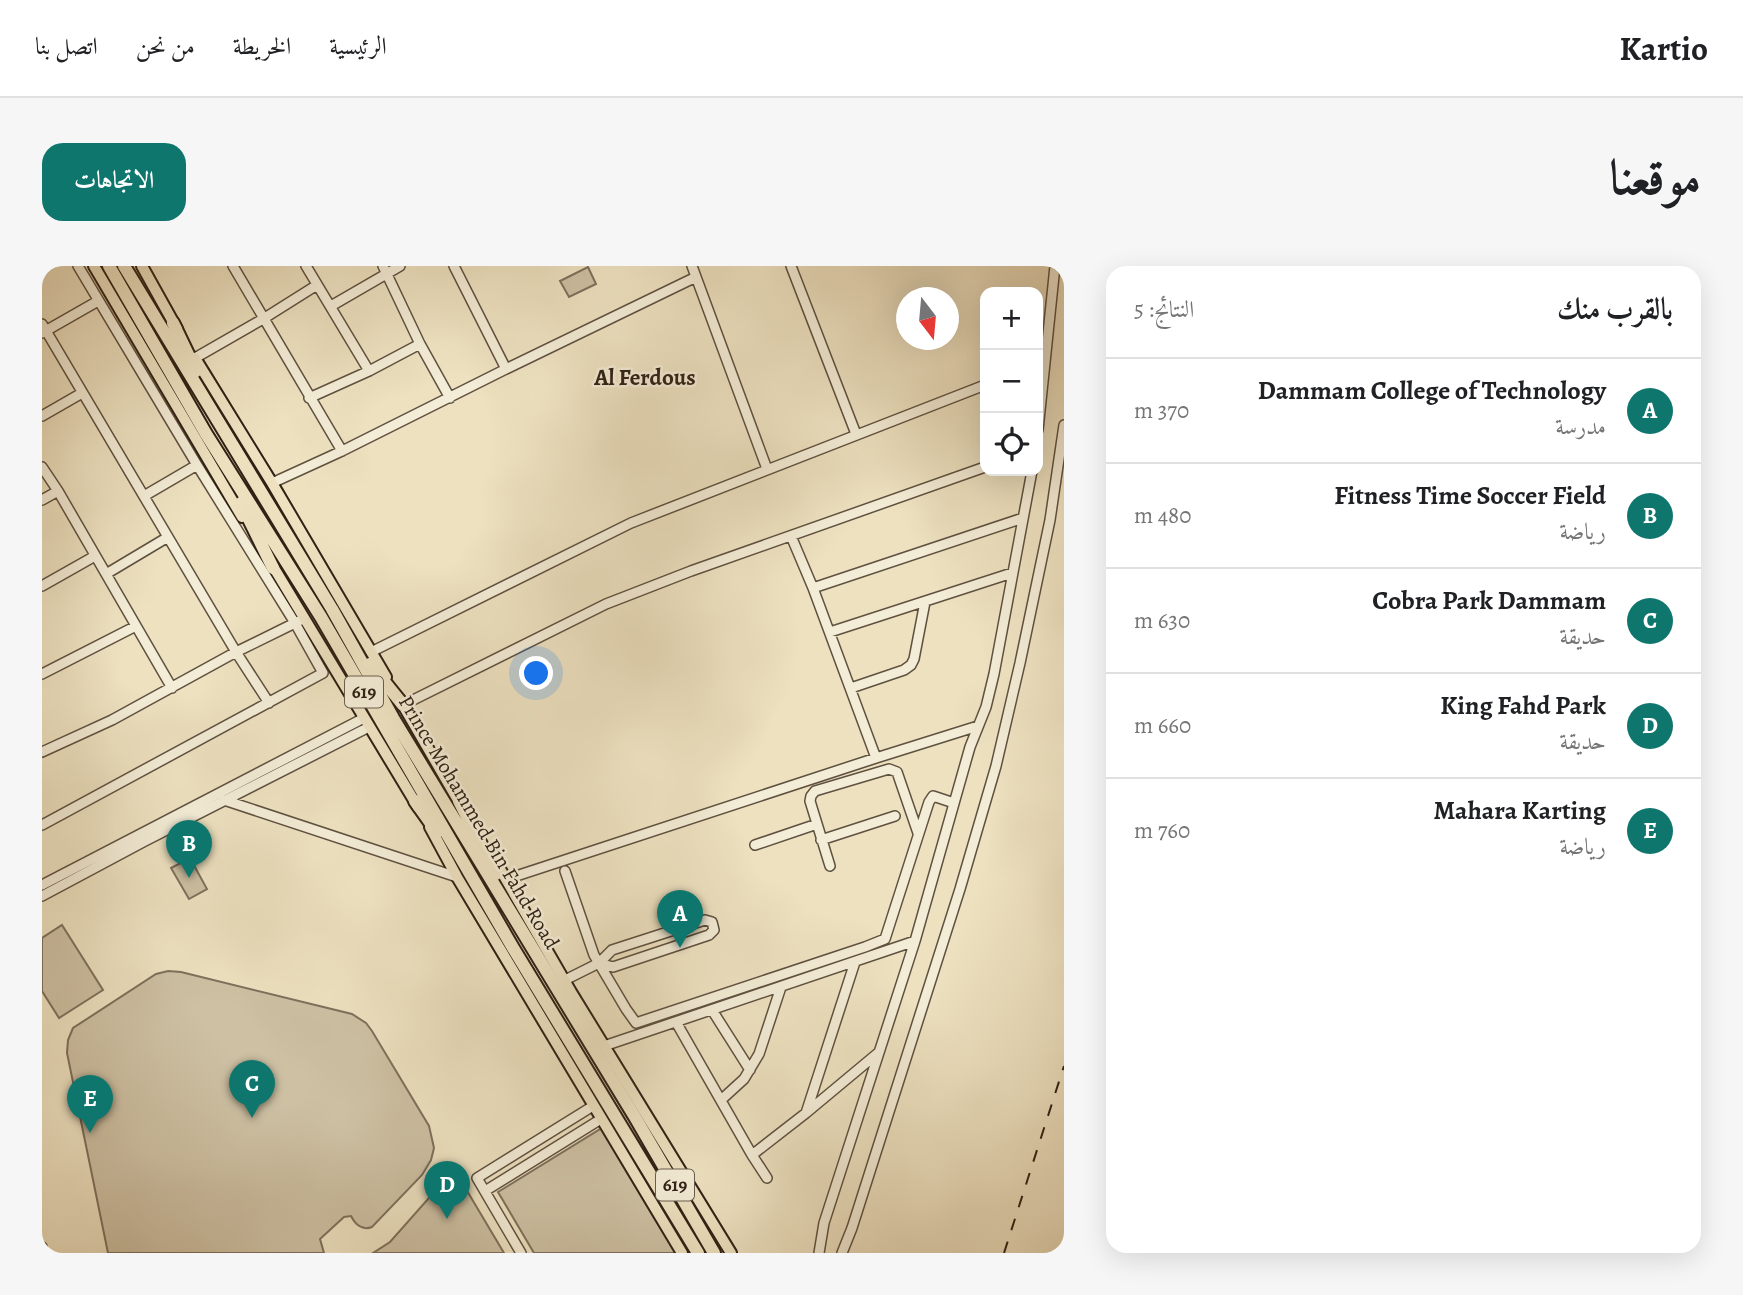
<!DOCTYPE html>
<html lang="ar">
<head>
<meta charset="utf-8">
<style>
  body { margin:0; font-family:Alegreya,Amiri,serif; background:#f6f6f6; color:#202124; direction:rtl }
  .controls { position:absolute; right:21px; top:21px; display:grid; overflow:hidden; border-radius:14px; box-shadow:0 7px 28px #0002 }
  .controls button { width:63px; height:63px; display:grid; place-items:center; padding:0; border:0; border-bottom:2px solid #e0e0e0; background:#fff; color:#202124; font:35px sans-serif }
  .compass { position:absolute; left:854px; top:21px; width:63px; height:63px; border-radius:50%; background:#fff; box-shadow:0 7px 28px #0002; rotate:164deg }
  .you { position:absolute; left:495px; top:408px; width:24px; height:24px; margin:-18px; border:5px solid #fff; border-radius:50%; background:#1a73e8; box-shadow:0 0 0 10px #1a73e833 }
  .badge { display:grid; place-items:center; width:46px; height:46px; border-radius:50%; background:#0f766e; color:#fff; font-size:23px; font-weight:700 }
  .pin { position:absolute; translate:-50% -58px; filter:drop-shadow(0 2px 4px #0008) }
  .pin::after { content:''; position:absolute; top:37px; width:24px; height:21px; background:inherit; clip-path:polygon(0 0,100% 0,50% 100%) }
  .list { margin:0; padding:0; list-style:none }
  h2 { display:flex; justify-content:space-between; align-items:center; height:91px; margin:0; padding:0 28px; font-size:30px }
  h2 small { font-size:23px; font-weight:400; color:#757577 }
  .list li { display:grid; grid-template-columns:46px 1fr auto; gap:21px; align-items:center; box-sizing:border-box; height:105px; padding:0 28px; border-top:2px solid #e0e0e0 }
  .list b { display:block; font-size:26px; white-space:nowrap }
  .list p { margin:0; font-size:23px; white-space:nowrap; color:#757577 }
  .list em { font-size:23px; font-style:normal; color:#757577 }
  .icon { flex:none; width:38px; height:38px; fill:none; stroke:currentColor; stroke-width:2; stroke-linecap:round; stroke-linejoin:round }
  .map { position:relative; flex:none; width:1022px; height:987px; overflow:hidden; direction:ltr; border-radius:21px }
  header { display:flex; align-items:center; gap:42px; box-sizing:border-box; height:98px; padding:0 35px; background:#fff; border-bottom:2px solid #e0e0e0 }
  header strong { font-size:33px }
  nav { display:flex; gap:38px; margin-inline-start:auto; font-size:24px }
  .intro { display:flex; align-items:center; justify-content:space-between; box-sizing:border-box; height:168px; padding:0 42px }
  h1 { margin:0; font-size:49px }
  .button { padding:18px 32px; border-radius:21px; background:#0f766e; color:#fff; font-size:24px; font-weight:700 }
  main { display:flex; gap:42px; padding:0 42px }
  aside { flex:1; background:#fff; border-radius:21px; box-shadow:0 7px 28px #0002 }
  .map>svg:first-child { display:block }
  .green { fill:#cdc0a3; stroke:#7e705c; stroke-width:2 }
  .lines { fill:none; stroke-linecap:round; stroke-linejoin:round }
  .minor-casing { stroke:#5f5140; stroke-width:12 }
  .major-casing { stroke:#302115; stroke-width:14 }
  .highway-casing { stroke:#302115; stroke-width:16 }
  .minor { stroke:#f3ecd6; stroke-width:9 }
  .major { stroke:#ede1c0; stroke-width:10 }
  .highway { stroke:#ede1c0; stroke-width:12 }
  .rail { stroke:#302115; stroke-width:2; stroke-dasharray:12 12; stroke-linecap:butt }
  .labels { text-anchor:middle; dominant-baseline:central; stroke-width:5; stroke-linejoin:round; paint-order:stroke }
  .shield { fill:#f3ecd6; stroke:#6a5e4f; stroke-width:2 }
  .shield-label { font-size:19px; font-weight:bold; fill:#302115 }
  .street-label { font-size:21px; fill:#302115; stroke:#f3ecd6 }
  .neighbourhood-label { font-size:23px; font-weight:bold; fill:#302115; stroke:#f3ecd6 }
</style>
</head>
<body>
<header>
<strong>Kartio</strong>
<nav><a>الرئيسية</a><a>الخريطة</a><a>من نحن</a><a>اتصل بنا</a></nav>
</header>
<div class="intro"><h1>موقعنا</h1><a class="button">الاتجاهات</a></div>
<main>
<aside>
<h2>بالقرب منك<small>النتائج: 5</small></h2>
<ul class="list">
<li><span class="badge">A</span><div><b>Dammam College of Technology</b><p>مدرسة</p></div><em>370 m</em></li>
<li><span class="badge">B</span><div><b>Fitness Time Soccer Field</b><p>رياضة</p></div><em>480 m</em></li>
<li><span class="badge">C</span><div><b>Cobra Park Dammam</b><p>حديقة</p></div><em>630 m</em></li>
<li><span class="badge">D</span><div><b>King Fahd Park</b><p>حديقة</p></div><em>660 m</em></li>
<li><span class="badge">E</span><div><b>Mahara Karting</b><p>رياضة</p></div><em>760 m</em></li>
</ul>
</aside>
<div class="map">
<svg width="1022" height="987" viewBox="0 0 1022 987">
  <rect width="100%" height="100%" fill="#ede1c0"/>
  <filter id="stains"><feTurbulence type="fractalNoise" baseFrequency=".00286" numOctaves="4"/><feColorMatrix values="0 0 0 0 .2 0 0 0 0 .09 0 0 0 0 .02 0 0 0 .5 -.17"/></filter>
  <radialGradient id="worn" r=".72"><stop offset=".6" stop-color="#630" stop-opacity="0"/><stop offset="1" stop-color="#630" stop-opacity=".3"/></radialGradient>
  <path class="green" d="M546,1L554,18L527,31L518,15Z
    M148,592L165,623L147,633L129,602Z
    M20,659L61,724L17,752L0,725V672Z
    M126,705L139,706L310,748L324,757L330,765L387,860L392,882L389,894L380,909L330,961C320,965 313,958 309,950L302,951L278,973L282,987H66L25,787L26,774L31,762L114,708Z
    M560,862L636,987H492L456,926Z
    M409,907L415,908L462,987H331L348,976Z"/>
  <g class="lines">
    <defs>
      <path id="minor" d="M191,0L300,185
        M264,0L327,105
        M341,0L378,78L408,132
        M650,0L725,203
        M749,0L814,168
        M289,40L358,0
        M0,58L194,386L227,437
        M0,67L56,35
        M153,92L221,53L275,19
        M464,103L654,11
        M267,132L327,105L378,78
        M0,150L40,127
        M996,164L1013,0
        M0,201L16,225L130,422
        M230,217L300,185L464,103L412,0
        M102,230L155,199
        M0,234L16,225
        M749,270L771,322L834,492
        M64,308L126,271
        M0,320L53,290
        M771,322L981,252
        M788,366L970,307
        M329,386L589,257L943,119
        M0,408L94,360
        M809,422L862,404L869,399L872,393L883,336
        M361,439L564,338L649,305L943,201
        M0,486L70,454L194,386L257,355
        M182,534L415,611
        M0,559L281,407L253,357L155,199L36,0
        M779,574L853,550
        M713,579L775,558
        M788,600L768,535L769,530L773,525L847,503L855,506L876,567
        M523,605L552,689L584,743L594,757L823,681L843,673L887,536L891,530L912,537
        M465,613L834,492L936,460
        M0,619L322,452
        M0,630L103,575L327,461
        M523,714L557,697L571,701L667,669L672,664L670,656L663,654L570,684L557,697
        M670,744L708,804
        M634,756L710,889L764,847L836,787
        M562,780L873,675
        M679,834L702,813L717,788L739,721
        M764,847L813,696
        M710,889L725,912
        M443,925L559,853
        M0,981L1,987
        M479,987L435,912L551,840
        M777,987L782,957L873,675L928,481L944,441L952,408L990,205
        M800,987L810,962L918,623L954,500L978,397L1008,254L1022,159"/>
      <path id="major" d="M52,0L200,251
        M100,0L135,63
        M153,92L230,217L344,411
        M229,297L376,541
        M358,434L420,541
        M388,561L415,611L640,987
        M447,584L529,726L689,987"/>
      <path id="highway" d="M67,0L164,168L279,351L471,682L656,987
        M82,0L290,343L351,452L593,851L672,987
        M131,57L154,105
        M199,237L231,302
        M328,398L361,439
        M373,535L395,566
        M417,535L454,608"/>
    </defs>
    <use href="#minor" class="minor-casing"/>
    <use href="#major" class="major-casing"/>
    <use href="#highway" class="highway-casing"/>
    <use href="#minor" class="minor"/>
    <use href="#major" class="major"/>
    <use href="#highway" class="highway"/>
    <path class="rail" d="M962,987L1022,800"/>
  </g>
  <g class="labels">
    <g class="shield">
      <rect x="303" y="410.5" width="38" height="31" rx="5"/>
      <rect x="614" y="903.5" width="38" height="31" rx="5"/>
    </g>
    <g class="shield-label">
      <text x="322" y="426">619</text>
      <text x="633" y="919">619</text>
    </g>
    <g class="street-label">
      <text transform="translate(437 556) rotate(59)">Prince Mohammed Bin Fahd Road</text>
    </g>
    <g class="neighbourhood-label">
      <text x="603" y="111">Al Ferdous</text>
    </g>
  </g>
  <rect width="100%" height="100%" filter="url(#stains)"/>
  <rect width="100%" height="100%" fill="url(#worn)"/>
</svg>
<div class="controls">
<button>+</button>
<button>−</button>
<button><svg class="icon" aria-label="locate" viewBox="0 0 24 24"><circle cx="12" cy="12" r="6"/><path d="M12 2v4M12 18v4M2 12h4M18 12h4"/></svg></button>
</div>
<svg class="compass" viewBox="-18 -18 36 36"><path d="M0-13l5 13h-10z" fill="#e53935"/><path d="M0 13l5-13h-10z" fill="#757577"/></svg>
<div class="you"></div>
<div class="pin badge" style="left:638px;top:682px">A</div>
<div class="pin badge" style="left:147px;top:612px">B</div>
<div class="pin badge" style="left:210px;top:852px">C</div>
<div class="pin badge" style="left:405px;top:953px">D</div>
<div class="pin badge" style="left:48px;top:867px">E</div>
</div>
</main>
</body>
</html>
